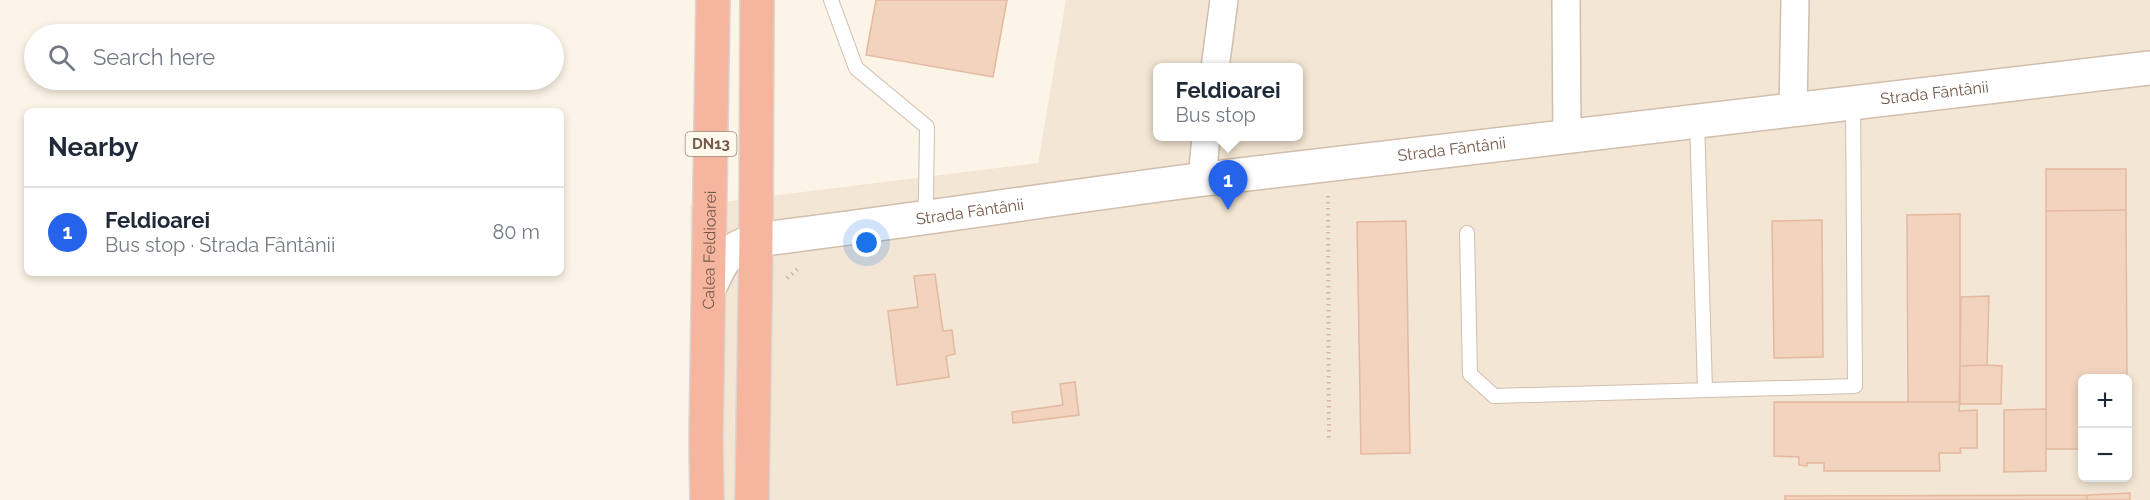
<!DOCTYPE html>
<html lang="en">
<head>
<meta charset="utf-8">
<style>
  body { margin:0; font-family:Raleway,sans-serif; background:#f6f6f7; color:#1f2937 }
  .controls { position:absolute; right:18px; bottom:18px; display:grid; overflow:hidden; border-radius:9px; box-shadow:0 3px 9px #0003 }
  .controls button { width:54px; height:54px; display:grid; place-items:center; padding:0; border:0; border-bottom:2px solid #e0e1e3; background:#fff; color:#1f2937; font:30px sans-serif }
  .you { position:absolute; left:867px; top:243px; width:21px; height:21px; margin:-15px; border:4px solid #fff; border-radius:50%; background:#1a73e8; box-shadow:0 0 0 9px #1a73e833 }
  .badge { display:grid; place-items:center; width:39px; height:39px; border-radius:50%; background:#2563eb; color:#fff; font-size:20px; font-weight:700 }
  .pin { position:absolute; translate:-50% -50px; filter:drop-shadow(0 2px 3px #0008) }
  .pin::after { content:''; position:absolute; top:32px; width:21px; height:18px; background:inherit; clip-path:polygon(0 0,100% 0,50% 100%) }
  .popup { position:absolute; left:1153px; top:63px; width:150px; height:78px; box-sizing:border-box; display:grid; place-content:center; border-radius:9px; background:#fff; filter:drop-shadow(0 2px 4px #0005); font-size:20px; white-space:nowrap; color:#747a83 }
  .popup b { font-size:22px; color:#1f2937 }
  .popup::after { content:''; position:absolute; left:50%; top:100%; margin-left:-12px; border:12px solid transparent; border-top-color:#fff }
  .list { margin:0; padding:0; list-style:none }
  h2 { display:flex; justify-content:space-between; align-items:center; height:78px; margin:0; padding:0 24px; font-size:26px }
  h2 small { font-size:20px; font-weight:400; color:#747a83 }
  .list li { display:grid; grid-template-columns:39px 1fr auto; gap:18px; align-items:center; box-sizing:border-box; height:90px; padding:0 24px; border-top:2px solid #e0e1e3 }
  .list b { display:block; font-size:22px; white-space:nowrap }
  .list p { margin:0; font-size:20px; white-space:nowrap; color:#747a83 }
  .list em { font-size:20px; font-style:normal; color:#747a83 }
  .icon { flex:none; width:33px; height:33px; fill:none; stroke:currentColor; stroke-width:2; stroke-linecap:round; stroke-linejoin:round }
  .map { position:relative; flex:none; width:2150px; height:500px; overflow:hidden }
  .search { position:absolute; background:#fff; box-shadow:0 3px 9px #0003; left:24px; top:24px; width:540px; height:66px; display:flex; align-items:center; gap:15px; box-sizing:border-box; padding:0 21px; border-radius:33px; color:#747a83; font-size:22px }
  .panel { position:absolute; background:#fff; box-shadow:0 3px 9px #0003; left:24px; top:108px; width:540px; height:168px; border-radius:9px }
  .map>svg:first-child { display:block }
  .residential { fill:#f4e6d4; fill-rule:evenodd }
  .building { fill:#f1d3be; stroke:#e4b99f; stroke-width:1.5 }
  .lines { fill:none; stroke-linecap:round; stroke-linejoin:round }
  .lane-casing { stroke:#d0beaf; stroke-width:16 }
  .street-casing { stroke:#d0beaf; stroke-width:30 }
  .secondary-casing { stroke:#d3bdac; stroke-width:36 }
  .highway-casing { stroke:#dbd4d0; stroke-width:36 }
  .path { stroke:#d6b6a1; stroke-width:4; stroke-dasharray:1.5 4.5; stroke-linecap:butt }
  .lane { stroke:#fff; stroke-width:14 }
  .street { stroke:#fff; stroke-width:27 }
  .secondary { stroke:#fff; stroke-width:33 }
  .highway { stroke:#f5b59e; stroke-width:33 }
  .labels { text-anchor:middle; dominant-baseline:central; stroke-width:4.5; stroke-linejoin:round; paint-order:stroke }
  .shield { fill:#fff8ec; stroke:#9e897b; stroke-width:1.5 }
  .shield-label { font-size:15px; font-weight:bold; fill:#755a4b }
  .street-label { font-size:16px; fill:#755a4b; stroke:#fff8ec }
</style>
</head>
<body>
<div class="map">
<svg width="2150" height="500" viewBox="0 0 2150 500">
  <rect width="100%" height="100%" fill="#fcf4e6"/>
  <path class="residential" d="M1066,0H2150V500H697L690,206L1038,163ZM1158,68H1298V136H1158ZM2082,378H2128V478H2082Z"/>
  <path class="building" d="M876,0H1007L993,77L866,55Z
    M2046,169H2126V210L2046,211Z
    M2126,210L2127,378H2082V449H2046V211Z
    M1960,214V402H1908L1907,215Z
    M1822,220L1823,357L1774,358L1772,221Z
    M1406,221L1410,453L1361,454L1357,222Z
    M935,274L943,331L952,330L955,354L946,356L949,377L897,385L888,311L918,307L914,276Z
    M1989,296L1987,365L1960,366L1961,297Z
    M1987,365L2002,366L2001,404H1959L1960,366Z
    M1075,382L1079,415L1013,423L1012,412L1063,405L1060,384Z
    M1774,402H1960L1959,411L1977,410V448H1960L1961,453H1939L1940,471H1824V463H1807V466L1799,465V457L1774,456Z
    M2046,409V471L2004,472V410Z
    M2130,493V500H2087V495Z
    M2087,495V500H1785V496Z"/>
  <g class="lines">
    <defs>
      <path id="lane" d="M831,0L856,68L927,127L926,198L924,217
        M1697,119L1705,390
        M1467,233L1470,374L1494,396L1855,386L1853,101"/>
      <path id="street" d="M1566,0L1567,136
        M1215,68L1224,0
        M1793,109L1795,0
        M1202,180L1206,136"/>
      <g id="secondary">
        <path id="s1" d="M709,288C724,259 723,251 756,240C903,222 1050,199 1197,180C1514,140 1832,104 2150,68"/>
      </g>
      <g id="highway">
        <path id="s2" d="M707,500L706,440L713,0"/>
        <path d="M752,500L756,240L757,0"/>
      </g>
    </defs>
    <use href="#lane" class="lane-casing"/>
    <use href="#street" class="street-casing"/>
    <use href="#secondary" class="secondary-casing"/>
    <use href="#highway" class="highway-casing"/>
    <path class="path" d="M1328,196L1329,439
      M787,278L800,267"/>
    <use href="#lane" class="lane"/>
    <use href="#street" class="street"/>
    <use href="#secondary" class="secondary"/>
    <use href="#highway" class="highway"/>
  </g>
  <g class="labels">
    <rect class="shield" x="685.5" y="132" width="51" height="24" rx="4.5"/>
    <g class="shield-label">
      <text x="711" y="144">DN13</text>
    </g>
    <g class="street-label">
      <text stroke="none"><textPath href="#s1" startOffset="1258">Strada Fântânii</textPath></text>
      <text stroke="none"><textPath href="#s1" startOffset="772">Strada Fântânii</textPath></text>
      <text stroke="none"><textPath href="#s1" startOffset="286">Strada Fântânii</textPath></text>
      <text stroke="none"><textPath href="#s2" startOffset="250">Calea Feldioarei</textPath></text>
    </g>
  </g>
</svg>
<div class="controls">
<button>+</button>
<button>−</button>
</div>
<div class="you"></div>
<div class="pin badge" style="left:1228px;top:210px">1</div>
<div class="popup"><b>Feldioarei</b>Bus stop</div>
<div class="search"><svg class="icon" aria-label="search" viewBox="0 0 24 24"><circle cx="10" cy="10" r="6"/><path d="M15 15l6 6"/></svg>Search here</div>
<section class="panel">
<h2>Nearby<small></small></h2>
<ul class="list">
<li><span class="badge">1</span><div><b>Feldioarei</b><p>Bus stop · Strada Fântânii</p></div><em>80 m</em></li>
</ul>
</section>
</div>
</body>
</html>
